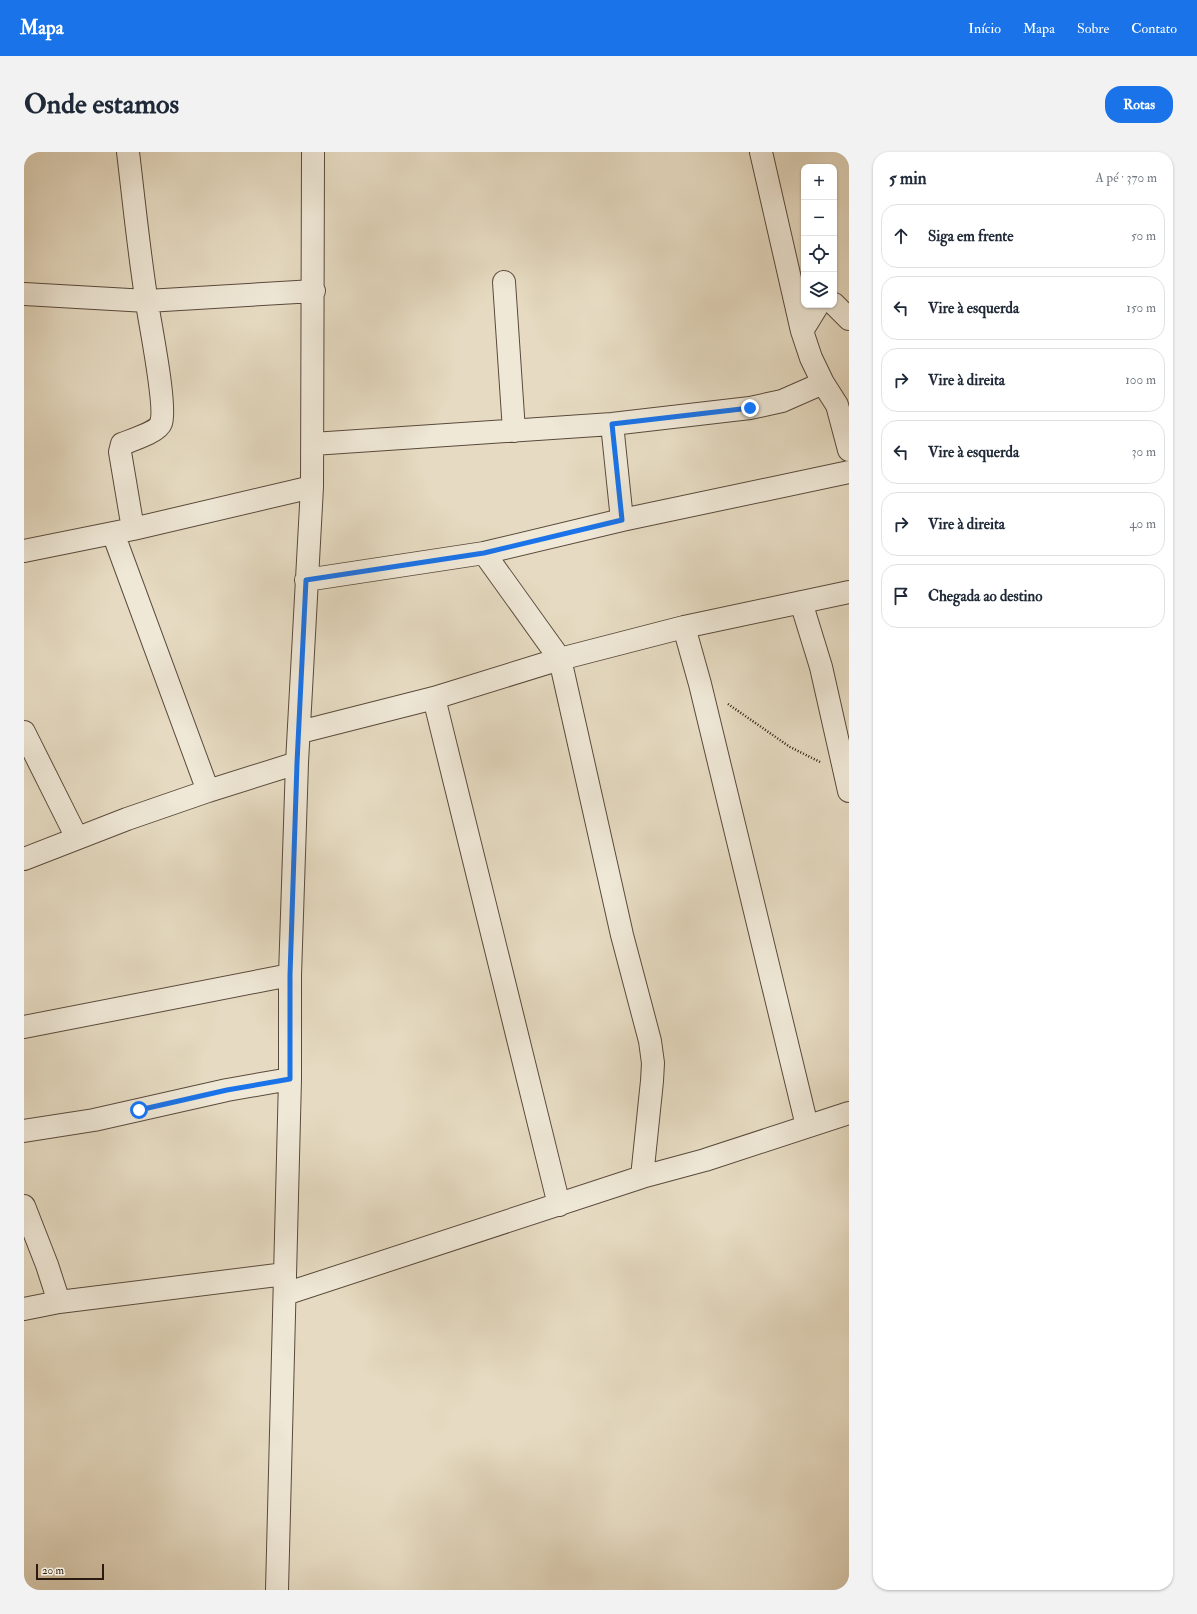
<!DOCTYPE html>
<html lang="pt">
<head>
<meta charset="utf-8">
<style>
  body { margin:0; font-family:"IM FELL Double Pica",serif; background:#f2f2f3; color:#1f2937 }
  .controls { position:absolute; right:12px; top:12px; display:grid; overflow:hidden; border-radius:8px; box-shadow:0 1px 3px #0004 }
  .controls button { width:36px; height:36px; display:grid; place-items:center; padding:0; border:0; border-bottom:1px solid #e0e1e3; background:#fff; color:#1f2937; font:20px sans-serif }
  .scale { position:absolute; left:12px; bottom:10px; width:68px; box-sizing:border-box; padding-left:4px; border:2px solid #2b1a0f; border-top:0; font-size:11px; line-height:14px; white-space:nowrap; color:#2b1a0f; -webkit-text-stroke:3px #efe8d7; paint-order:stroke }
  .stop { position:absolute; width:12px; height:12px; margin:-9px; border:3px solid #1a73e8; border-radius:50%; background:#fff }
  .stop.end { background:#1a73e8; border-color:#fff; box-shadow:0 1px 4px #0008 }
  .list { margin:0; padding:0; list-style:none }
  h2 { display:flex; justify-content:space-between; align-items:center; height:52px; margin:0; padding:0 16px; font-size:17px }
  h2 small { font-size:13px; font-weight:400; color:#747a83 }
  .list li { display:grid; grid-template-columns:26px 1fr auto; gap:12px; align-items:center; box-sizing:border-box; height:64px; margin:0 8px 8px; padding:0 8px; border:1px solid #e0e1e3; border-radius:16px }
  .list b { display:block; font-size:15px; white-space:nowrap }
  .list em { font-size:13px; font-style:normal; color:#747a83 }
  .icon { flex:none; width:22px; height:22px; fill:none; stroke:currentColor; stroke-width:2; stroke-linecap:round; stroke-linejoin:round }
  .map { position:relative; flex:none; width:825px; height:1438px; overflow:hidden; border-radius:16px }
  header { display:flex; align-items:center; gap:24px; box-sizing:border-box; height:56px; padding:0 20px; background:#1a73e8; color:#fff }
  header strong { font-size:19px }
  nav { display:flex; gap:22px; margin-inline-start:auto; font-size:14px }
  .intro { display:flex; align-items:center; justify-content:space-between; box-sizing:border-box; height:96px; padding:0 24px }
  h1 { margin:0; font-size:28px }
  .button { padding:10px 18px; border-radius:16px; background:#1a73e8; color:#fff; font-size:14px; font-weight:700 }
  main { display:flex; gap:24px; padding:0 24px }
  aside { flex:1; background:#fff; border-radius:16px; box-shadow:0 1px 3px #0004 }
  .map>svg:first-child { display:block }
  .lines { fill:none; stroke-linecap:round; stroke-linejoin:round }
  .minor-casing { stroke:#5a4a3c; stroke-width:24 }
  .path { stroke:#2b1a0f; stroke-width:2.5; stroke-dasharray:1 2; stroke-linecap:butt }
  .minor { stroke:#efe8d7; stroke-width:22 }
  .route { stroke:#1a73e8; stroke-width:5 }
</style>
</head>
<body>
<header>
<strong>Mapa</strong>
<nav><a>Início</a><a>Mapa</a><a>Sobre</a><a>Contato</a></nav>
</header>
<div class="intro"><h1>Onde estamos</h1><a class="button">Rotas</a></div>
<main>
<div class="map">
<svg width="825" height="1438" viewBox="0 0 825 1438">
  <rect width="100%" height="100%" fill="#e6dbc2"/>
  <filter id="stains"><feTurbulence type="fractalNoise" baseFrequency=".005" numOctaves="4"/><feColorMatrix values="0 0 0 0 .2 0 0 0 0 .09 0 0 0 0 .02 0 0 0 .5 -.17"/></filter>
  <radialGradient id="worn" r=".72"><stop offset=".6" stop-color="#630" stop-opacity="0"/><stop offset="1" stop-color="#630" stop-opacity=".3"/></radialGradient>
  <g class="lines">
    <defs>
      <path id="minor" d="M104,0C110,50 115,101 123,151C126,172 143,255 137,271C134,280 108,288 98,292L96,300L109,377
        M737,0L778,179L787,206L799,231L813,253L825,298
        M480,130L490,279
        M0,142L123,149L290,139
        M810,152L825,167
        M778,179L794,153
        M588,272L598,368
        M289,292L588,272L726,256L758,249L799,231
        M89,381L184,639
        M0,399L109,377L288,335
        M460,401L536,507L598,783L626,889L629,911L628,929L618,1025
        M282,428L460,401L598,368L825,320
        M777,450L797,515L825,639
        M660,475L676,532L783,974
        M410,546L535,1053
        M0,580L53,686
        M276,580L410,546L536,507L660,475L825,440
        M0,707L103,667L184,639L273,611
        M0,875L266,823
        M0,979L70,968L203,938L266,927
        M0,1054L23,1113L35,1150L261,1122
        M261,1142L618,1025L681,1008L825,961
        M0,1157L35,1150
        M253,1438L266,927V823L273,611L288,335L289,0"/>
    </defs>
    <use href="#minor" class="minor-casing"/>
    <path class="path" d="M704,552L766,595L796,610"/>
    <use href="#minor" class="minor"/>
  </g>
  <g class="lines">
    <path class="route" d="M115,958L203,938L266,927V823L273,611L282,428L460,401L598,368L588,272L726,256"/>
  </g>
  <rect width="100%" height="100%" filter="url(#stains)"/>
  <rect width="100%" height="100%" fill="url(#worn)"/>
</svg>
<div class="controls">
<button>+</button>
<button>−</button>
<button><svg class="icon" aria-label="locate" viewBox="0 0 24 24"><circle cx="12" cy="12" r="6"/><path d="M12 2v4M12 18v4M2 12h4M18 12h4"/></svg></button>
<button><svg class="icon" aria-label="layers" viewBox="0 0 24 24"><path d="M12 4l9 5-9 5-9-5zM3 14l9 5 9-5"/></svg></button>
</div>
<div class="scale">20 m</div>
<div class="stop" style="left:115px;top:958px"></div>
<div class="stop end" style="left:726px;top:256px"></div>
</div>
<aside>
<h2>5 min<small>A pé · 370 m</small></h2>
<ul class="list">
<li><svg class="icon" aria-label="ahead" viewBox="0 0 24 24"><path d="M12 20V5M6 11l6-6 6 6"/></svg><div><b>Siga em frente</b></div><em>50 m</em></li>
<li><svg class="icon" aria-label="left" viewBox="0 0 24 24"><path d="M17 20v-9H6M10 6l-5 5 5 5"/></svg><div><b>Vire à esquerda</b></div><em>150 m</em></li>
<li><svg class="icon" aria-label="right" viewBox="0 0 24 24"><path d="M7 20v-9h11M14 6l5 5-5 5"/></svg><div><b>Vire à direita</b></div><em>100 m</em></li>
<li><svg class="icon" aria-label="left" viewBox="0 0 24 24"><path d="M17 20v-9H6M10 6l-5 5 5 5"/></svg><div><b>Vire à esquerda</b></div><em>30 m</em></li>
<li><svg class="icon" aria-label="right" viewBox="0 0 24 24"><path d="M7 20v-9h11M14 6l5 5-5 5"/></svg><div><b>Vire à direita</b></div><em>40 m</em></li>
<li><svg class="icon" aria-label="arrive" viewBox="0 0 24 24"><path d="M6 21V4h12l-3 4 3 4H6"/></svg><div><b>Chegada ao destino</b></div></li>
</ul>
</aside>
</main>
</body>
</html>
